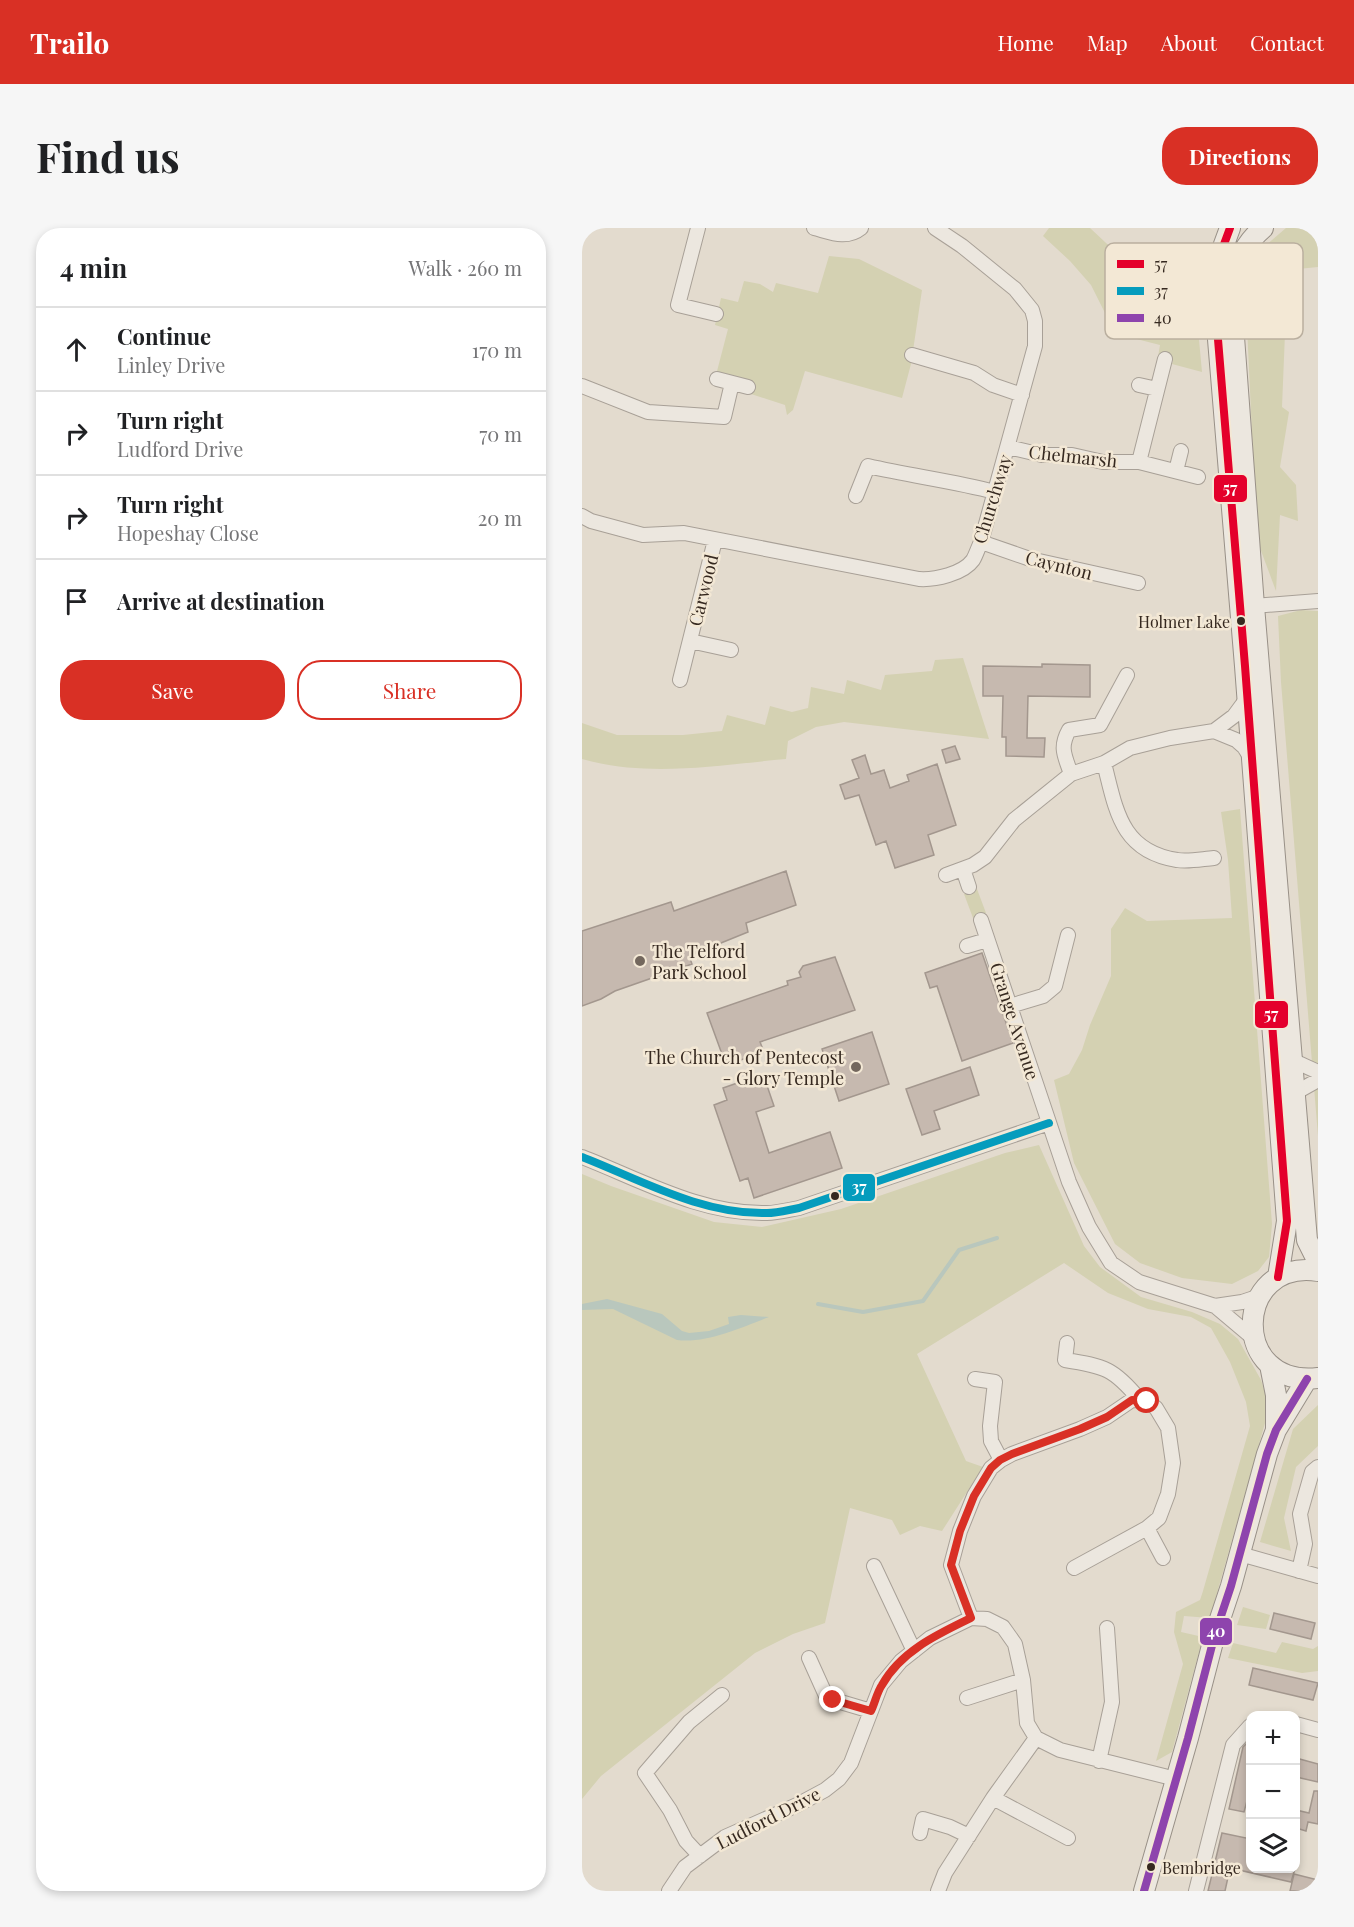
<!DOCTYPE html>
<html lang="en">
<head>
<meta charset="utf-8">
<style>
  body { margin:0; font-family:"Playfair Display",serif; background:#f6f6f6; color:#202124 }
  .controls { position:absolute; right:18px; bottom:18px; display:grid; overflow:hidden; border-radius:12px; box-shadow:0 3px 9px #0003 }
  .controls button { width:54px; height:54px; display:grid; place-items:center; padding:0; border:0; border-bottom:2px solid #e0e0e0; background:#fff; color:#202124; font:30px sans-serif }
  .stop { position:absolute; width:18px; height:18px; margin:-14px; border:4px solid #d93025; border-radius:50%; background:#fff }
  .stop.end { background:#d93025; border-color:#fff; box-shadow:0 2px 6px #0008 }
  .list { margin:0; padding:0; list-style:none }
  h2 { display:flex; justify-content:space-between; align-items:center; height:78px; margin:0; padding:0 24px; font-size:26px }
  h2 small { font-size:20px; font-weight:400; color:#757577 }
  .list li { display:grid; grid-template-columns:39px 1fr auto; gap:18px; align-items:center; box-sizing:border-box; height:84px; padding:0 24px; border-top:2px solid #e0e0e0 }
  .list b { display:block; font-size:22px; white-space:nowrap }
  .list p { margin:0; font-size:20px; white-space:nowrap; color:#757577 }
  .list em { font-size:20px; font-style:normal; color:#757577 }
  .actions { display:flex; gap:12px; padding:18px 24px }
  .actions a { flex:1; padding:14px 0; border:2px solid #d93025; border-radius:24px; text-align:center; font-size:21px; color:#d93025 }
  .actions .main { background:#d93025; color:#fff }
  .icon { flex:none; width:33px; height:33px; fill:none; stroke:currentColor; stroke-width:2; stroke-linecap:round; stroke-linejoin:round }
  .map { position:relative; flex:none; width:736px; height:1663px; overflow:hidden; border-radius:24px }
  header { display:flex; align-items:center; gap:36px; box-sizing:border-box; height:84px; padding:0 30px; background:#d93025; color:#fff }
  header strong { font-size:28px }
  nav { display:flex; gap:33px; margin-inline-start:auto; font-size:21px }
  .intro { display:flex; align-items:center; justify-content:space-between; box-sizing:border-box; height:144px; padding:0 36px }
  h1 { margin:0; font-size:42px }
  .button { padding:15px 27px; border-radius:24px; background:#d93025; color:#fff; font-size:21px; font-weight:700 }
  main { display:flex; gap:36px; padding:0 36px }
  aside { flex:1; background:#fff; border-radius:24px; box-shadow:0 3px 9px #0003 }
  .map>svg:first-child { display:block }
  .green { fill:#d4d1b2 }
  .water { fill:#b9c7bd }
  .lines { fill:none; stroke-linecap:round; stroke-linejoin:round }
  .stream { stroke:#b9c7bd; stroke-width:4 }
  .building { fill:#c6b9af; stroke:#a3978e; stroke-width:1.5 }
  .street-casing { stroke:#a8a097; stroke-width:16 }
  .secondary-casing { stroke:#989087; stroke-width:22 }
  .street { stroke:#ece7df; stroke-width:14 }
  .secondary { stroke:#ece7df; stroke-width:20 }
  .bus-1-casing { stroke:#f3e8d5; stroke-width:12 }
  .bus-2-casing { stroke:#f3e8d5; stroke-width:12 }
  .bus-3-casing { stroke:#f3e8d5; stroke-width:12 }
  .bus-1 { stroke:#e4002b; stroke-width:8 }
  .bus-2 { stroke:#059cbd; stroke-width:8 }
  .bus-3 { stroke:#8e44ad; stroke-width:8 }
  .route { stroke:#d93025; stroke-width:8 }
  .bus-dot { fill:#362920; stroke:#f3e8d5; stroke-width:2 }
  .poi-dot { fill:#73675d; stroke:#f3e8d5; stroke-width:2 }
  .labels { text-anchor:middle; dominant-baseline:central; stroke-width:5; stroke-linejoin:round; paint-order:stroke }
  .bus-label { font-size:16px; fill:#362920; stroke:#f3e8d5; text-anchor:end }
  .street-label { font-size:18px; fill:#362920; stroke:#f3e8d5 }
  .poi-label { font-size:18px; fill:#362920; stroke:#f3e8d5; text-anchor:start }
  .key { fill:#f3e8d5; stroke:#baaf9f; stroke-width:1.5 }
  .key-label { font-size:16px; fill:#362920 }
  .line-badge { stroke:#f3e8d5; stroke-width:2 }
  .badge-label { font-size:16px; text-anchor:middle; font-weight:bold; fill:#fff }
</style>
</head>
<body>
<header>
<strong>Trailo</strong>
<nav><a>Home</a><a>Map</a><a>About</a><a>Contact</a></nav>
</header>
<div class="intro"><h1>Find us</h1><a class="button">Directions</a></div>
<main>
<aside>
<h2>4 min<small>Walk · 260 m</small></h2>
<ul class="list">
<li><svg class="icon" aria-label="ahead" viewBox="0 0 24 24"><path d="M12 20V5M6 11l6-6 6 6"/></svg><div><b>Continue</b><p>Linley Drive</p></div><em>170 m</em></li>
<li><svg class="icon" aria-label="right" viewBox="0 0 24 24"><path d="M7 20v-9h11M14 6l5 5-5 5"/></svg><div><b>Turn right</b><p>Ludford Drive</p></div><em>70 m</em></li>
<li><svg class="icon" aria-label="right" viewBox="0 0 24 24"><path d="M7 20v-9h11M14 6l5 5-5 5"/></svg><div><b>Turn right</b><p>Hopeshay Close</p></div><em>20 m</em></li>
<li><svg class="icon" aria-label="arrive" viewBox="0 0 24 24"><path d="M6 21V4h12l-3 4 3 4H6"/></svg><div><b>Arrive at destination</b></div></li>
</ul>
<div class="actions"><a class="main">Save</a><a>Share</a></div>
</aside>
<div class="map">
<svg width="736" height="1663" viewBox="0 0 736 1663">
  <rect width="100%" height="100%" fill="#e3dbce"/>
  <path class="green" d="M467,0H508L616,101L620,144L590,136L591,133L576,129L578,117L527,104L529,97L509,57L488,33L461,8Z
    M704,0H736V39L716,41L705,56L700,179L707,184L698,239L714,257L716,293L698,287L694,363L675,312L663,56L675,25Z
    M247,28L277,31L340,62L329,136L320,170L223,143L211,182L205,187L203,177L169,166L171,157L134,147L146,101L133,97L139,70L156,74L162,53L178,56L191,64L194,55L236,65Z
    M719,382L736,383V908L699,454L696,388Z
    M381,430L407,511L262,494L234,499L206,513L204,531C136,537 67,550 0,531V495L35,507H101L140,503L145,487L183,497L188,478L210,484L226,480L229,459L262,466L265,452L299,462L303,447L350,443L353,432Z
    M658,581L690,996L687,1029L676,1043L650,1056L600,1050L558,1035L533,1016L492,935L472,852L487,846L500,822L508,797L529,748V701L543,680L565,693L650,690L646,632L639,584Z
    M395,661L404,685L391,690L382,666Z
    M457,917L502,1018L518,1039L559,1069L610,1084L638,1096L656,1111L679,1152L686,1174L685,1188L628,1390L602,1388L599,1404L621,1409L590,1524L574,1533L601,1436L592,1404L594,1384L618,1372L621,1363L668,1198L664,1174L648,1134L629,1100L609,1089L566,1081L526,1065L482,1035L335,1126L384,1233L401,1239L360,1303L338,1298L318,1307L310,1292L268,1280L243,1395L211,1406L173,1425L19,1548L0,1571V946L29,958L132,994L180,999L259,981L423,925Z
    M736,1177V1218L714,1239L702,1290L709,1323L678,1314L711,1201Z
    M661,1379L688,1387L684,1401L655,1397Z
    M700,1414L731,1421L736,1418V1443L720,1445L646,1430L651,1415L694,1425Z"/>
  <path class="water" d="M25,1071L80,1086L100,1103L107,1105L127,1103L147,1096L146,1089L159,1087L187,1089C161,1099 123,1116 95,1112L31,1081L0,1082V1076Z"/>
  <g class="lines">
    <path class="stream" d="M236,1076L281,1084L341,1073L377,1022L415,1010"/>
  </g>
  <path class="building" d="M460,436L508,437V469L446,468L445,510H463L462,529L424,528V509H420L421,468H401V438L460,439Z
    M373,518L378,531L364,535L360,522Z
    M283,527L289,546L302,542L308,560L327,553L325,547L355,536L374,597L346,607L352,627L313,640L304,613L294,617L277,567L263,571L258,557L277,550L270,532Z
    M204,643L214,677L164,695L166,704L107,728L110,736L33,763L19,771L0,778V703L89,674L92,683Z
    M400,725L431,815L380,833L355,758L348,760L343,745Z
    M253,729L273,782L178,814L182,824L144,837L125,785L206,757L205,753L219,749L217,744L221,738Z
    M290,804L307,856L257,873L240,821Z
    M388,839L397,867L352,883L358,901L340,907L324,861Z
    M181,846L192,878L174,884L187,925L248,904L260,940L172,970L166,950L158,953L132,877L145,872L141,860Z
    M692,1385L733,1395L729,1411L688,1401Z
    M671,1440L736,1455L731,1472L667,1457Z
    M669,1511V1558L662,1584L647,1581L661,1519Z
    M714,1530L736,1536V1554L714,1549Z
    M732,1563H736V1596L726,1594L724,1603L714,1600V1582L727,1585Z
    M640,1605L669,1611V1641H713L709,1654L648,1640L643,1663H626Z
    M712,1646L736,1652L735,1663H708Z"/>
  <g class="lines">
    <defs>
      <path id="street" d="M116,0L96,77L134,86
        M232,0C248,4 264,12 279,0
        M330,127L392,145L411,157L440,167
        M135,151L166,159
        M557,157L575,161
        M0,158L66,184L142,189L150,155
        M426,219L460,227H490L521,234H557L616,249
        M557,234L583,131
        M594,243L599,223
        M274,268L286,238C329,248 371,253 413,264
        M0,288L9,293L61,307L102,305L337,351C353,352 381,346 391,332C394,327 396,320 399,314L453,118V93L450,82L433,61L380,18L353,0
        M399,314L448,331L556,355
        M672,378L736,373
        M108,413L149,422
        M98,452L133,312
        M632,503L652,488L666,469
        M522,535C534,581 538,623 595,632C606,634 620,631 632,630
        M489,546C483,528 477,520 487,502L518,497L545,447
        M381,641L387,659
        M364,647L391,637L403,629L432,592L489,546L522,535L548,520L588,510L632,503L654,512L662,519L669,530
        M399,692L487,954L507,999L529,1035L557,1054L633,1078L660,1074L678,1068
        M385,718L405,712
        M428,778L461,768L473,758L486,707
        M710,832L736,844
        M713,865L736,852
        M0,929C59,952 120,987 185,985C195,985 206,982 217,980L467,895
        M633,1078L671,1110
        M485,1115L483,1132C523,1138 532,1141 557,1171
        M393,1151L413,1154L408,1198L409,1213L419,1232
        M565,1300L581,1330
        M658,1326L736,1348
        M292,1338L332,1423
        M717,1343L723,1316L718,1286L730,1244L736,1239
        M389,1390L369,1337L378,1303L392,1268L409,1240L419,1232L430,1226L498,1201L525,1189L550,1172L565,1173L574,1180L586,1200L591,1235L586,1266L577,1290L565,1300L492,1340
        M227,1430L245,1470L289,1483
        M385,1470L441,1452
        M714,1496L736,1502
        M517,1533L530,1474L525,1400
        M411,1570L486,1610
        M338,1605L341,1591L368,1599L387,1608
        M118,1628L104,1613L88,1582L63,1545L107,1494L140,1467
        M87,1663L103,1639L143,1609L215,1577L243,1562L257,1551L269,1535L299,1457L319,1433L348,1410L389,1390L405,1391L421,1399L433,1416L441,1452L445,1495L454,1510L478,1522L594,1551
        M356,1663L363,1645L411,1570L454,1510
        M614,1663L651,1517L668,1498"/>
      <path id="secondary" d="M648,0L634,38L632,63L663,438L705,993L696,1049
        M681,0C655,22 650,49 650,82L672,378L725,1012L736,1034
        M736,1043C651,1030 647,1160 736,1150
        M688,1137L694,1167V1202
        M562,1663L606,1510L633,1406L649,1358L685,1226L694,1202L725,1151"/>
    </defs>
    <use href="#street" class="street-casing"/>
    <use href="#secondary" class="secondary-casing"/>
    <use href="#street" class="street"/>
    <use href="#secondary" class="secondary"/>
    <defs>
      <path id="bus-1" d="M648,0L634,38L632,63L663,438L705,993L696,1049"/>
      <path id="bus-2" d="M0,929C59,952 120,987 185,985C195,985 206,982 217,980L467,895"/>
      <path id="bus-3" d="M562,1663L606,1510L633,1406L649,1358L685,1226L694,1202L725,1151"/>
    </defs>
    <use href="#bus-1" class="bus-1-casing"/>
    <use href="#bus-2" class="bus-2-casing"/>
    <use href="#bus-3" class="bus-3-casing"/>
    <use href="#bus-1" class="bus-1"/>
    <use href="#bus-2" class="bus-2"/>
    <use href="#bus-3" class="bus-3"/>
  </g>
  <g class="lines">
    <path class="route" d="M251,1472L289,1483C293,1475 295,1464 300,1457C319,1423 356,1406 389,1390L369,1337L378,1303L392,1268L409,1240L418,1232L430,1226L498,1201L525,1189L550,1172L565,1173"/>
  </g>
  <g class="bus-dot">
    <circle cx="659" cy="393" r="5"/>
    <circle cx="253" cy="968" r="5"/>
    <circle cx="569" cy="1639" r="5"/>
  </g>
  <g class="poi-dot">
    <circle cx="58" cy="733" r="6"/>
    <circle cx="274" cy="839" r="6"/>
  </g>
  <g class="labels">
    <g class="bus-label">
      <text x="648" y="393">Holmer Lake</text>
      <text x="580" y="1639" text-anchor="start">Bembridge</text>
    </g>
    <g class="street-label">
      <text transform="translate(491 228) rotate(6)">Chelmarsh</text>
      <text transform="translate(410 271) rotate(-73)">Churchway</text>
      <text transform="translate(477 337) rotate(14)">Caynton</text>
      <text transform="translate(121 362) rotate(-76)">Carwood</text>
      <text transform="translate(433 793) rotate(72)">Grange Avenue</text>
      <text transform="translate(186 1590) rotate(-27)">Ludford Drive</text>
    </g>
    <g class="poi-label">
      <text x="70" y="723">The Telford<tspan x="70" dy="21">Park School</tspan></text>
      <text x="262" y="829" text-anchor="end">The Church of Pentecost<tspan x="262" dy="21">- Glory Temple</tspan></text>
    </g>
  </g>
  <rect x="523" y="15" width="198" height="96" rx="9" class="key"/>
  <rect x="535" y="32" width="27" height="8" fill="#e4002b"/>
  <rect x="535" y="59" width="27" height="8" fill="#059cbd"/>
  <rect x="535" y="86" width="27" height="8" fill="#8e44ad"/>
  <g class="key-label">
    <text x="572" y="42">57</text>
    <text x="572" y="69">37</text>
    <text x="572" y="96">40</text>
  </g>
  <g class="line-badge">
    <rect x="631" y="246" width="35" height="29" rx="6" fill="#e4002b"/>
    <rect x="672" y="772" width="35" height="29" rx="6" fill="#e4002b"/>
    <rect x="260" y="945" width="34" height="29" rx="6" fill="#059cbd"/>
    <rect x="617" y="1389" width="34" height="29" rx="6" fill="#8e44ad"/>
  </g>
  <g class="badge-label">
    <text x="648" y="266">57</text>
    <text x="689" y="792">57</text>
    <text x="277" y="965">37</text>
    <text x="634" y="1409">40</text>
  </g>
</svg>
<div class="controls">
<button>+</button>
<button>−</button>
<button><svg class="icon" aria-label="layers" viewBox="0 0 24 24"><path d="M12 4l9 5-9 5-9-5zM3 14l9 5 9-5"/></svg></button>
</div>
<div class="stop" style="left:565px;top:1173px"></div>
<div class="stop end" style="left:251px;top:1472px"></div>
</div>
</main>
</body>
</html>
